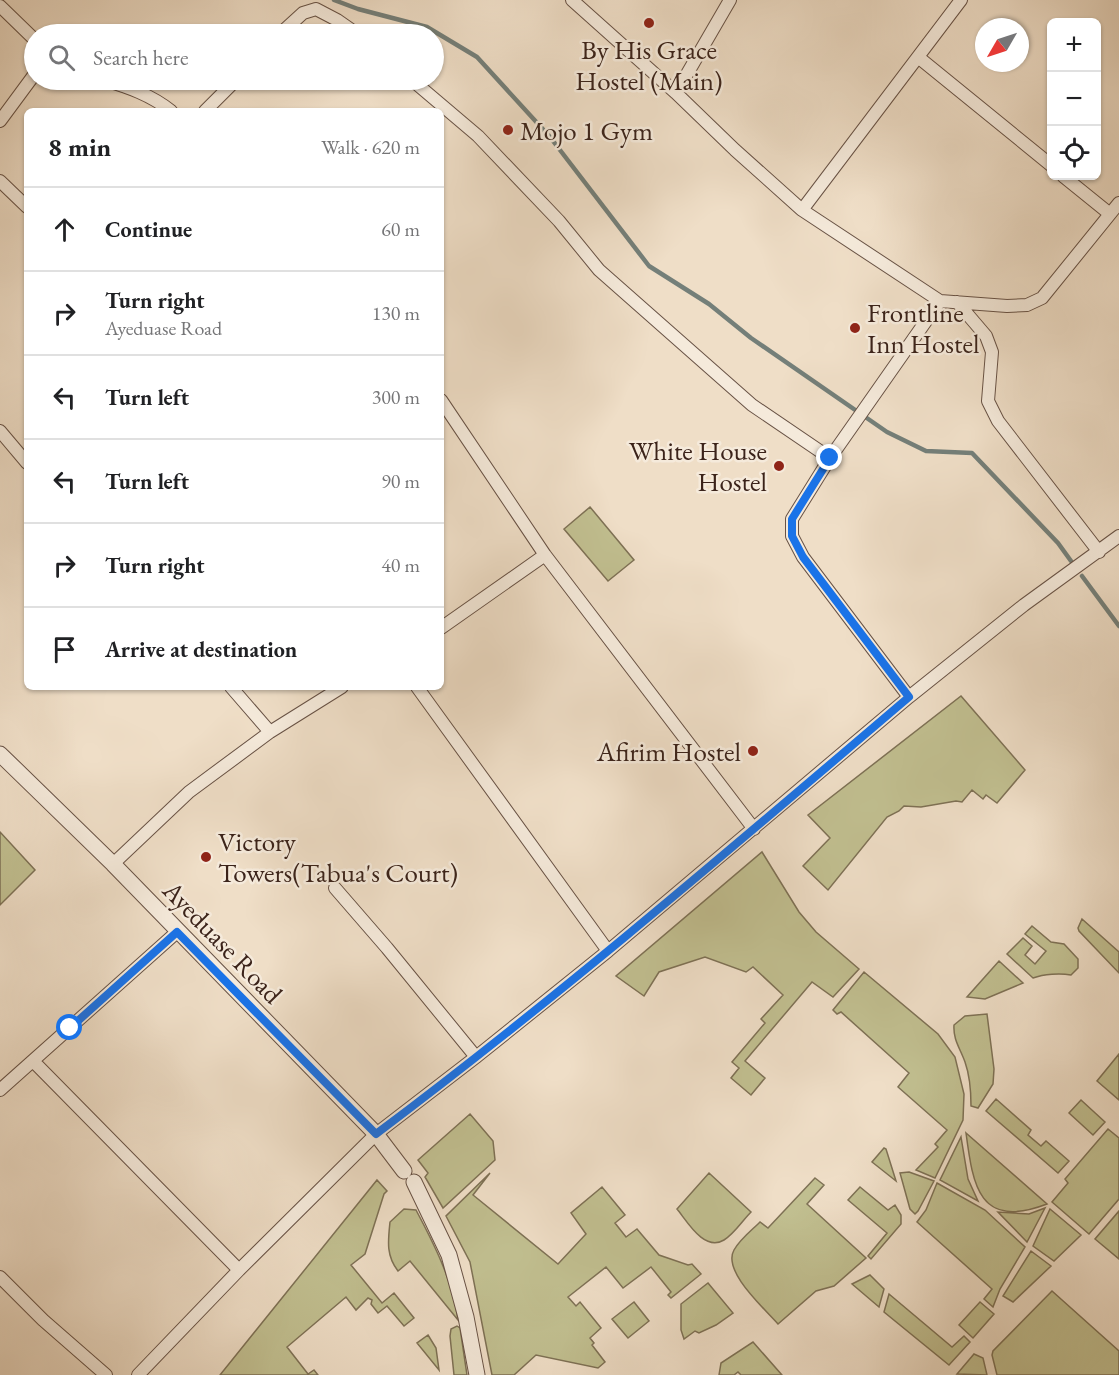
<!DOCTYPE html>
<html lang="en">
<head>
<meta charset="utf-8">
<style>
  body { margin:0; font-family:"EB Garamond",serif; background:#f2f2f2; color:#202124 }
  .controls { position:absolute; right:18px; top:18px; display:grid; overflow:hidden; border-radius:9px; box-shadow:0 2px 4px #0004 }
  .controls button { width:54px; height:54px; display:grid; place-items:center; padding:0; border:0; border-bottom:2px solid #e0e0e0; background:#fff; color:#202124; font:30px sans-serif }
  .compass { position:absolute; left:975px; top:18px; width:54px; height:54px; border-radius:50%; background:#fff; box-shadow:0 2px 4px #0004; rotate:231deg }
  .stop { position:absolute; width:18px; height:18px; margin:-14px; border:4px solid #1a73e8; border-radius:50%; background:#fff }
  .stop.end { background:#1a73e8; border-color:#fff; box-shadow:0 2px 6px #0008 }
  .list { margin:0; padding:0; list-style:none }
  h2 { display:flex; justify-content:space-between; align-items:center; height:78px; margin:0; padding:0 24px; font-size:26px }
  h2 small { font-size:20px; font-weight:400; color:#757577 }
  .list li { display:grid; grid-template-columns:39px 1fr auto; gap:18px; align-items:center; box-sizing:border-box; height:84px; padding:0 24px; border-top:2px solid #e0e0e0 }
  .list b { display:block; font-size:22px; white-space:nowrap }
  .list p { margin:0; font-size:20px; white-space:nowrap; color:#757577 }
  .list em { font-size:20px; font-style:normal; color:#757577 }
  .icon { flex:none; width:33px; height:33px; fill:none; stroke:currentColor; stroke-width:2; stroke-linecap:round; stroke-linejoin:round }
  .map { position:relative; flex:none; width:1119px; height:1375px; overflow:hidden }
  .search { position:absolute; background:#fff; box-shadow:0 2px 4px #0004; left:24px; top:24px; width:420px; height:66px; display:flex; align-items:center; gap:15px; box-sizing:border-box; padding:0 21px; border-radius:33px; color:#757577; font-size:22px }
  .panel { position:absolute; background:#fff; box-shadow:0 2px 4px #0004; left:24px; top:108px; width:420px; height:582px; border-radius:9px }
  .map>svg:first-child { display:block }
  .green { fill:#c1bf90; stroke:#7e7155; stroke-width:1.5 }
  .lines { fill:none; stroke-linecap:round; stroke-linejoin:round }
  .stream { stroke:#747f79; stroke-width:4.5 }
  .minor-casing { stroke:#685245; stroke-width:14 }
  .tertiary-casing { stroke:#685245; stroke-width:17 }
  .minor { stroke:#f5eadb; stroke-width:12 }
  .tertiary { stroke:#f5eadb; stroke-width:15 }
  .route { stroke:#1a73e8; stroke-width:8 }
  .poi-dot { fill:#8f2418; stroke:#f5eadb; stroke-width:2 }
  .labels { text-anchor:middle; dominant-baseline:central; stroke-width:5; stroke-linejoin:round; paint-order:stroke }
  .poi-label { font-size:27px; fill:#3b231a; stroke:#f5eadb; text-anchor:start }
  .street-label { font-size:27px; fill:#3b231a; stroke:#f5eadb }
</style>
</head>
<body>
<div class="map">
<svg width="1119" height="1375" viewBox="0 0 1119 1375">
  <rect width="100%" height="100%" fill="#efdec7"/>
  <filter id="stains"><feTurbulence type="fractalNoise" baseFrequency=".00333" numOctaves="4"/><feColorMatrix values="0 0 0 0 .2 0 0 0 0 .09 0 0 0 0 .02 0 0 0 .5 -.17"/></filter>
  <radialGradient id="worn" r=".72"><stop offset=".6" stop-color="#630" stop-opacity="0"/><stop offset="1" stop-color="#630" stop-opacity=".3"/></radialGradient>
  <path class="green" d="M590,507L634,560L608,581L564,529Z
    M961,696L1025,770L997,803L986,795L983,799L972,790L962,802L956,801L921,807L904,806L899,811L887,817L828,890L803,866L830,838L808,815Z
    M0,832L35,870L0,905Z
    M762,852L799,912L816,932L859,969L833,997L812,982L745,1061L765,1078L751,1095L731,1078L739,1068L732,1062L765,1023L761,1019L783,995L753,967L746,972L705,957L659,972L644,996L616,976Z
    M1082,919L1119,952V973L1079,931L1078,928Z
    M1032,926L1051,942L1064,944L1078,959V968L1071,975C1060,973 1044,974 1033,978L1007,954L1023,938L1032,946L1025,955L1035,964L1046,951L1025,934Z
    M999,961L1023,983L985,999L967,997Z
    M864,972L938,1034L955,1057L964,1094L963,1120L935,1178L916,1170L938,1147L935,1144L947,1130L898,1087L909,1073L841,1012L837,1014L833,1010Z
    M987,1014L994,1069L993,1084L978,1108L971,1106C971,1091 970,1076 965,1062C960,1048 953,1040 954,1025L965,1016Z
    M1119,1054V1100L1097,1081Z
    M996,1099L1031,1130L1028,1135L1041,1146L1046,1141L1069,1161L1058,1173L986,1111Z
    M1081,1100L1105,1122L1093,1135L1069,1113Z
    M470,1114L493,1141L495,1160L443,1208L425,1177L428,1173L418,1160Z
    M1108,1129L1119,1138V1199L1089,1234L1052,1202L1068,1183L1065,1179Z
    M966,1133L1047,1204C979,1230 973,1186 966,1133Z
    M961,1137L968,1179L978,1201L940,1180Z
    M884,1148L886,1149L896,1181L872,1162Z
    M909,1172L934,1181L918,1211L915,1214L910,1209L900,1173Z
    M490,1173L473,1195L558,1264L586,1234L571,1213L602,1187L625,1215L615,1223L626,1237L637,1229L659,1255L688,1265L692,1264L701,1274L671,1298L668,1295L671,1292L651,1267L623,1288L606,1267L568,1297L576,1306L580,1302L601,1328L590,1338L594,1343L592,1345L605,1362L598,1368L536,1355L514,1375H492L470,1262L446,1216Z
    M709,1173L751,1212C743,1220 734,1234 724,1240C704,1252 687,1221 677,1209Z
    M815,1178L824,1185L807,1204L866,1258L834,1286L816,1291L778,1324C764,1308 722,1271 734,1250C740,1239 752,1230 760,1222L768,1228Z
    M377,1180L387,1191L384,1194L365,1254L351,1265L382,1303L394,1293L414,1318L404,1326L387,1306L378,1313L371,1304L372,1300L368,1298L356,1310L346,1297L287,1347L308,1374L314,1370L318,1375H220Z
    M937,1183L985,1210L1025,1247L1000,1289L993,1307L984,1299L992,1289L917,1222L926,1210Z
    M860,1187L888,1210L895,1205L901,1215V1224L871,1259L868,1256L887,1233L848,1200Z
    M1045,1208L1027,1242L998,1212L1029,1214Z
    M404,1209L416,1210C434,1244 453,1281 458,1320L410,1261L398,1271C386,1256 388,1241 390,1222Z
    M1050,1209L1081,1235L1054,1261L1033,1246Z
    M1119,1211V1259L1095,1239Z
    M1031,1251L1051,1266L1013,1302L1003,1296Z
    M870,1275L884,1289L879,1307L852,1284Z
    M708,1283L733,1313L716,1325L699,1333L695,1331L684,1339L681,1330V1304Z
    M1052,1291L1119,1351V1375H997L992,1355L993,1351Z
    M889,1294L952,1347L964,1336L970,1342L949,1365L884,1312Z
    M634,1302L649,1321L628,1338L612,1319Z
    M980,1302L994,1314L973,1338L959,1325Z
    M457,1326L460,1328L467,1375H454L450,1336L451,1329Z
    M428,1335L436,1348L439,1370L417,1343Z
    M753,1342L782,1375H741L738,1372L734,1375H719L721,1363Z
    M974,1354L983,1358L987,1375L957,1374Z"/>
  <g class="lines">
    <path class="stream" d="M334,0L358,9L427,27L477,57L550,137L649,266L709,304L751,338L887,432L926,451L972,453L1058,543L1071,561
      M1082,576L1119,626"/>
    <defs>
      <path id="minor" d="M572,0L676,93L735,150L802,210L940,301L1007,306L1027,305L1042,298L1119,203
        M0,6L34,39
        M280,34L303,13L316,9L337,20L357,34
        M918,57L1052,166
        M104,80C128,87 151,95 171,111
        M412,80L478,136L559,221L599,270L752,405L830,458
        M676,93L730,0
        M205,111L236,80
        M0,121L34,75
        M1063,176L1110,214
        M0,181L27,207
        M802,210L961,0
        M957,302L986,336L992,352L988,401L998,421L1099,552
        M441,400L545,555L754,829
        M0,431L27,463
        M441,628L545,555
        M231,687L270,732
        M417,687L608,951
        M909,697L803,557L792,536V519L830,458L940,301
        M113,864L189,792L270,732L342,687
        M335,888L387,948L476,1057
        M33,1061L239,1270
        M0,1090L177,932
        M0,1277L43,1320L106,1375
        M138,1375L239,1270L376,1134L476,1057L608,951L909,697L1024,605L1119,536"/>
      <path id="tertiary" d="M0,754L113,864L376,1134L404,1171
        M414,1182L449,1255L466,1317L477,1375"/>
    </defs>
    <use href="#minor" class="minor-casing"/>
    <use href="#tertiary" class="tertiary-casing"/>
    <use href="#minor" class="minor"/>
    <use href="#tertiary" class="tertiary"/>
  </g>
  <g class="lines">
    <path class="route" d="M70,1028L177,932L376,1134C560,996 734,846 909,697L803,557L792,536V519L830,458"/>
  </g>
  <g class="poi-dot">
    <circle cx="649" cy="23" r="6"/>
    <circle cx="508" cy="130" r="6"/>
    <circle cx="855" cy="328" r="6"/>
    <circle cx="779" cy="466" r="6"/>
    <circle cx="753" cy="751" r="6"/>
    <circle cx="206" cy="857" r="6"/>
  </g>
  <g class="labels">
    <g class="poi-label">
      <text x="649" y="49" text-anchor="middle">By His Grace<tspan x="649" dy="31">Hostel (Main)</tspan></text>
      <text x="520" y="130">Mojo 1 Gym</text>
      <text x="867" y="312">Frontline<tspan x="867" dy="31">Inn Hostel</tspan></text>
      <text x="767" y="450" text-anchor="end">White House<tspan x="767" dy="31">Hostel</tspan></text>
      <text x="741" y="751" text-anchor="end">Afirim Hostel</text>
      <text x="218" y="841">Victory<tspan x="218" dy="31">Towers(Tabua's Court)</tspan></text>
    </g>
    <g class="street-label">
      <text transform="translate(223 942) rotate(46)">Ayeduase Road</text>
    </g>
  </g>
  <rect width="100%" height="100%" filter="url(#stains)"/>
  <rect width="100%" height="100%" fill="url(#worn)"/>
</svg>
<div class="controls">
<button>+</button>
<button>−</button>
<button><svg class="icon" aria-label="locate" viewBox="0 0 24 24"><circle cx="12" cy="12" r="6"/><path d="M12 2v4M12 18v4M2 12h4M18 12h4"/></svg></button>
</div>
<svg class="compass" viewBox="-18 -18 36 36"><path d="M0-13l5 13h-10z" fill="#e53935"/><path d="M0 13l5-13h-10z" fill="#757577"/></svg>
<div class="stop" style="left:70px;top:1028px"></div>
<div class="stop end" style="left:830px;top:458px"></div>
<div class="search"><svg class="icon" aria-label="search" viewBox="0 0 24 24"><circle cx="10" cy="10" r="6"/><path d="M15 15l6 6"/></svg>Search here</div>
<section class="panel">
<h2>8 min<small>Walk · 620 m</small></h2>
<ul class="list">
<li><svg class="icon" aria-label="ahead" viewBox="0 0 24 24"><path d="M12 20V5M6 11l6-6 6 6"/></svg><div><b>Continue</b></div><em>60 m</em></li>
<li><svg class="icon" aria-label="right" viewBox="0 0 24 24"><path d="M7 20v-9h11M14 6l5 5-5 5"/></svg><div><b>Turn right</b><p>Ayeduase Road</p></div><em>130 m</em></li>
<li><svg class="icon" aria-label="left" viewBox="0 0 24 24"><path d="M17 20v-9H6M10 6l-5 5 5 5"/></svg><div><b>Turn left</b></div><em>300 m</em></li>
<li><svg class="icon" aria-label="left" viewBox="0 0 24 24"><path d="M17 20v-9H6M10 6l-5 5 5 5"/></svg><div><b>Turn left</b></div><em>90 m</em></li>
<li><svg class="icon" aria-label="right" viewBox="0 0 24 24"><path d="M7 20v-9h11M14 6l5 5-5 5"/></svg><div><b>Turn right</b></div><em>40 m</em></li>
<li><svg class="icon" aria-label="arrive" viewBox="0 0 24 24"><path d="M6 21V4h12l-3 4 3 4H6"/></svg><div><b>Arrive at destination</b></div></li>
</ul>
</section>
</div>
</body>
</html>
